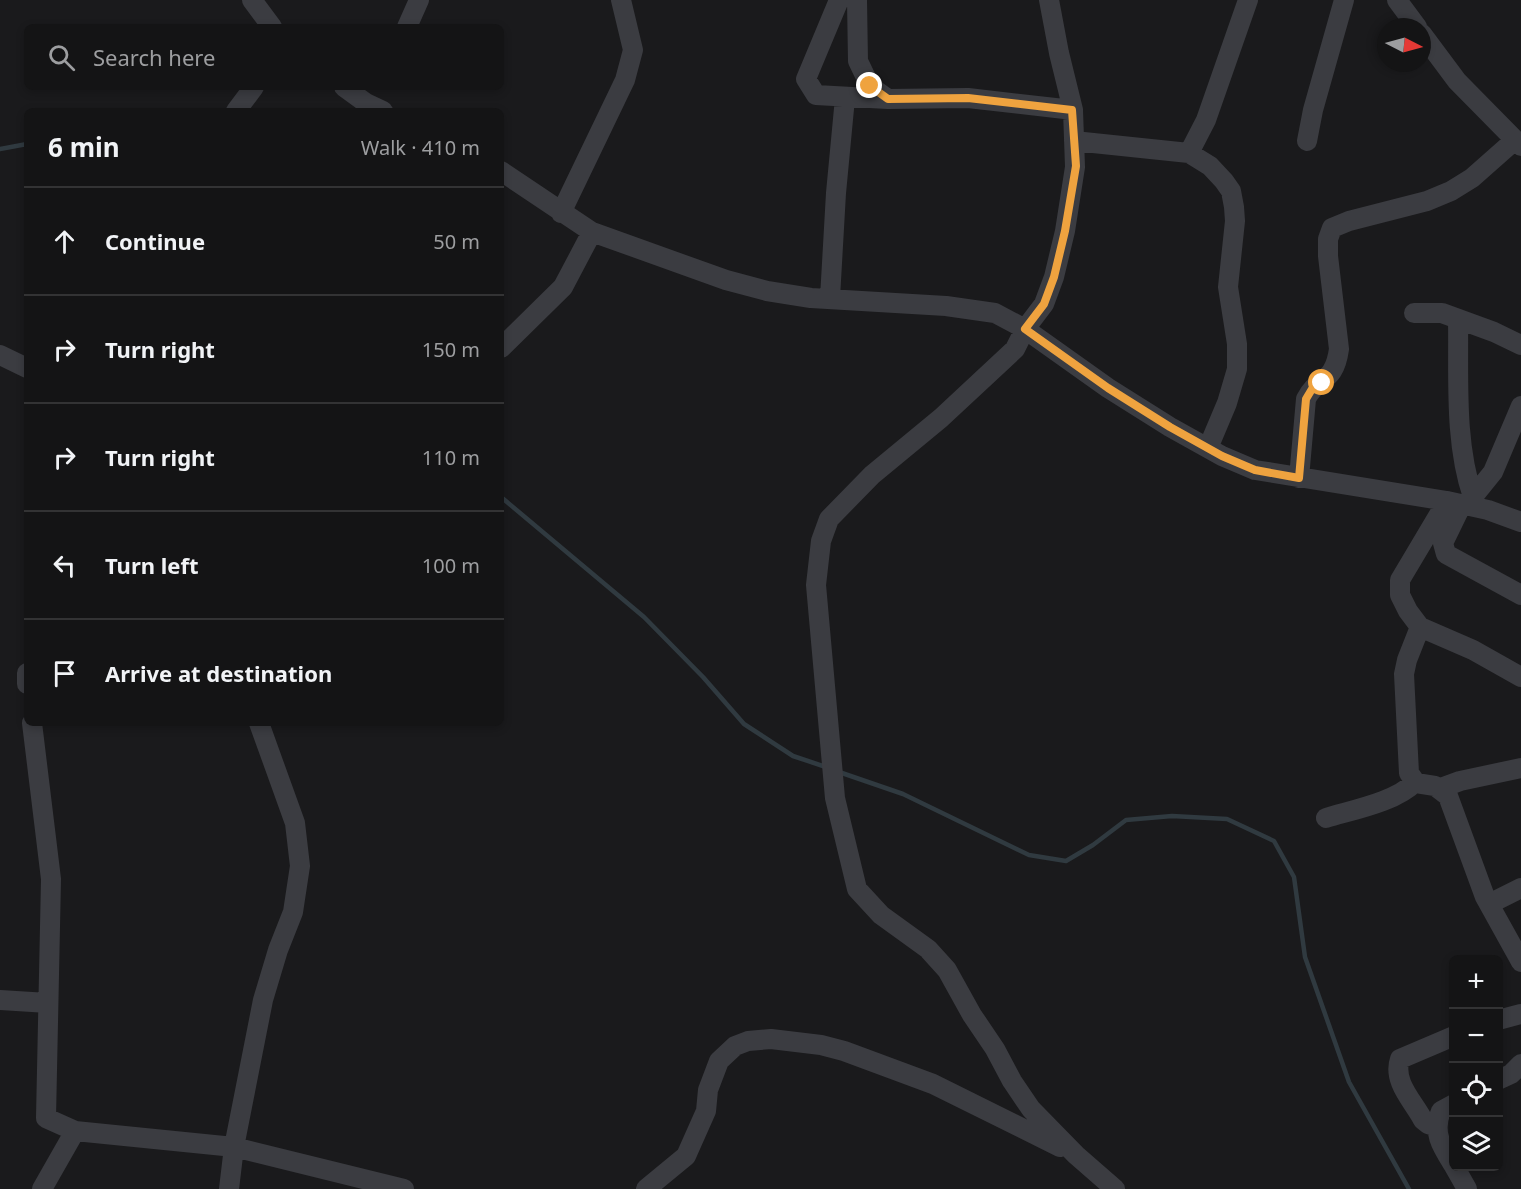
<!DOCTYPE html>
<html lang="en">
<head>
<meta charset="utf-8">
<style>
  body { margin:0; font-family:"Noto Sans",sans-serif; background:#1d1d1e; color:#f1f3f6 }
  .controls { position:absolute; right:18px; bottom:18px; display:grid; overflow:hidden; border-radius:9px; box-shadow:0 3px 9px #0003 }
  .controls button { width:54px; height:54px; display:grid; place-items:center; padding:0; border:0; border-bottom:2px solid #333334; background:#141415; color:#f1f3f6; font:30px sans-serif }
  .compass { position:absolute; left:1377px; top:18px; width:54px; height:54px; border-radius:50%; background:#141415; box-shadow:0 3px 9px #0003; rotate:96deg }
  .stop { position:absolute; width:18px; height:18px; margin:-14px; border:4px solid #efa33f; border-radius:50%; background:#fff }
  .stop.end { background:#efa33f; border-color:#fff; box-shadow:0 2px 6px #0008 }
  .list { margin:0; padding:0; list-style:none }
  h2 { display:flex; justify-content:space-between; align-items:center; height:78px; margin:0; padding:0 24px; font-size:26px }
  h2 small { font-size:20px; font-weight:400; color:#9d9ea0 }
  .list li { display:grid; grid-template-columns:39px 1fr auto; gap:18px; align-items:center; box-sizing:border-box; height:108px; padding:0 24px; border-top:2px solid #333334 }
  .list b { display:block; font-size:22px; white-space:nowrap }
  .list em { font-size:20px; font-style:normal; color:#9d9ea0 }
  .icon { flex:none; width:33px; height:33px; fill:none; stroke:currentColor; stroke-width:2; stroke-linecap:round; stroke-linejoin:round }
  .map { position:relative; flex:none; width:1521px; height:1189px; overflow:hidden }
  .search { position:absolute; background:#141415; box-shadow:0 3px 9px #0003; left:24px; top:24px; width:480px; height:66px; display:flex; align-items:center; gap:15px; box-sizing:border-box; padding:0 21px; border-radius:9px; color:#9d9ea0; font-size:22px }
  .panel { position:absolute; background:#141415; box-shadow:0 3px 9px #0003; left:24px; top:108px; width:480px; height:618px; border-radius:9px }
  .map>svg:first-child { display:block }
  .lines { fill:none; stroke-linecap:round; stroke-linejoin:round }
  .stream { stroke:#303a40; stroke-width:4.5 }
  .minor { stroke:#3b3c41; stroke-width:20 }
  .route { stroke:#efa33f; stroke-width:8 }
</style>
</head>
<body>
<div class="map">
<svg width="1521" height="1189" viewBox="0 0 1521 1189">
  <rect width="100%" height="100%" fill="#1a1a1c"/>
  <g class="lines">
    <path class="stream" d="M0,149L27,144
      M501,497L644,617L703,677L744,724L793,756L826,767
      M839,772L903,794L1029,855L1066,861L1093,845L1126,820L1172,816L1227,819L1274,841L1294,877L1305,957L1349,1082L1409,1189"/>
    <path class="minor" d="M252,0L272,27
      M839,0L806,79L816,95L888,99
      M857,0L858,61L870,86L888,99L968,98L1073,110
      M1049,0L1059,53L1073,110L1075,167L1065,231L1054,277L1044,304L1025,329L1015,349L941,418L872,475L829,519L821,541L816,585L835,798L857,889L881,915L928,949L947,970L972,1015L995,1049L1012,1081L1031,1109L1076,1155L1115,1189
      M1397,0L1417,27
      M407,27L419,0
      M1422,34L1457,81L1521,146
      M344,87L366,103L383,111
      M236,111L254,87
      M1074,141L1189,153L1210,166L1224,181L1231,191L1234,207L1235,221L1228,287L1237,344V369L1227,403L1208,448
      M1307,141L1313,110L1344,0
      M1189,153L1206,120L1248,0
      M501,171L592,232L726,280L767,291L811,298L946,306L995,313L1025,329L1108,388L1170,427L1222,456L1255,470L1447,501L1488,510L1521,522
      M561,213L625,80L633,50L621,0
      M830,298L836,193L845,98
      M1414,313H1442L1494,332L1521,345
      M1458,319C1459,376 1454,442 1473,497
      M501,348L563,287L592,232
      M0,355L27,368
      M1299,478L1306,399C1318,375 1334,385 1339,349L1328,256V239L1332,228L1349,221L1427,201L1451,191L1472,178L1515,140
      M1447,501L1400,580V595L1408,611L1420,627L1407,660L1404,674L1409,773L1416,783L1435,786L1448,796L1485,897L1521,962
      M1468,503L1493,472L1521,406
      M1462,504L1443,543L1446,554L1521,595
      M1420,627L1473,650L1521,677
      M27,673V684
      M32,723L51,879L46,1118L75,1131L234,1147L404,1189
      M1441,788L1460,781L1521,768
      M1326,818C1352,810 1396,802 1415,782
      M1489,904L1521,888
      M0,1000L48,1003
      M1498,1020L1521,1014
      M1498,1080L1511,1074L1521,1064
      M1454,1104L1441,1111C1432,1133 1442,1147 1454,1166
      M1437,1127L1428,1124L1423,1120C1414,1102 1392,1082 1400,1059L1454,1036
      M1454,1166L1467,1189
      M42,1189L75,1131
      M229,1189L234,1147L263,1000L278,950L293,912L300,866L295,823L259,723
      M646,1189L686,1156L706,1111L708,1090L719,1061L735,1046L748,1041L771,1039L821,1045L844,1051L933,1084L1060,1147"/>
  </g>
  <g class="lines">
    <path class="route" d="M870,86L888,99L968,98L1072,110L1076,166L1065,231L1054,277L1044,304L1025,329L1108,388L1170,427L1222,456L1255,470L1299,478L1306,399L1312,389L1322,383"/>
  </g>
</svg>
<div class="controls">
<button>+</button>
<button>−</button>
<button><svg class="icon" aria-label="locate" viewBox="0 0 24 24"><circle cx="12" cy="12" r="6"/><path d="M12 2v4M12 18v4M2 12h4M18 12h4"/></svg></button>
<button><svg class="icon" aria-label="layers" viewBox="0 0 24 24"><path d="M12 4l9 5-9 5-9-5zM3 14l9 5 9-5"/></svg></button>
</div>
<svg class="compass" viewBox="-18 -18 36 36"><path d="M0-13l5 13h-10z" fill="#e53935"/><path d="M0 13l5-13h-10z" fill="#9d9ea0"/></svg>
<div class="stop" style="left:1322px;top:383px"></div>
<div class="stop end" style="left:870px;top:86px"></div>
<div class="search"><svg class="icon" aria-label="search" viewBox="0 0 24 24"><circle cx="10" cy="10" r="6"/><path d="M15 15l6 6"/></svg>Search here</div>
<section class="panel">
<h2>6 min<small>Walk · 410 m</small></h2>
<ul class="list">
<li><svg class="icon" aria-label="ahead" viewBox="0 0 24 24"><path d="M12 20V5M6 11l6-6 6 6"/></svg><div><b>Continue</b></div><em>50 m</em></li>
<li><svg class="icon" aria-label="right" viewBox="0 0 24 24"><path d="M7 20v-9h11M14 6l5 5-5 5"/></svg><div><b>Turn right</b></div><em>150 m</em></li>
<li><svg class="icon" aria-label="right" viewBox="0 0 24 24"><path d="M7 20v-9h11M14 6l5 5-5 5"/></svg><div><b>Turn right</b></div><em>110 m</em></li>
<li><svg class="icon" aria-label="left" viewBox="0 0 24 24"><path d="M17 20v-9H6M10 6l-5 5 5 5"/></svg><div><b>Turn left</b></div><em>100 m</em></li>
<li><svg class="icon" aria-label="arrive" viewBox="0 0 24 24"><path d="M6 21V4h12l-3 4 3 4H6"/></svg><div><b>Arrive at destination</b></div></li>
</ul>
</section>
</div>
</body>
</html>
